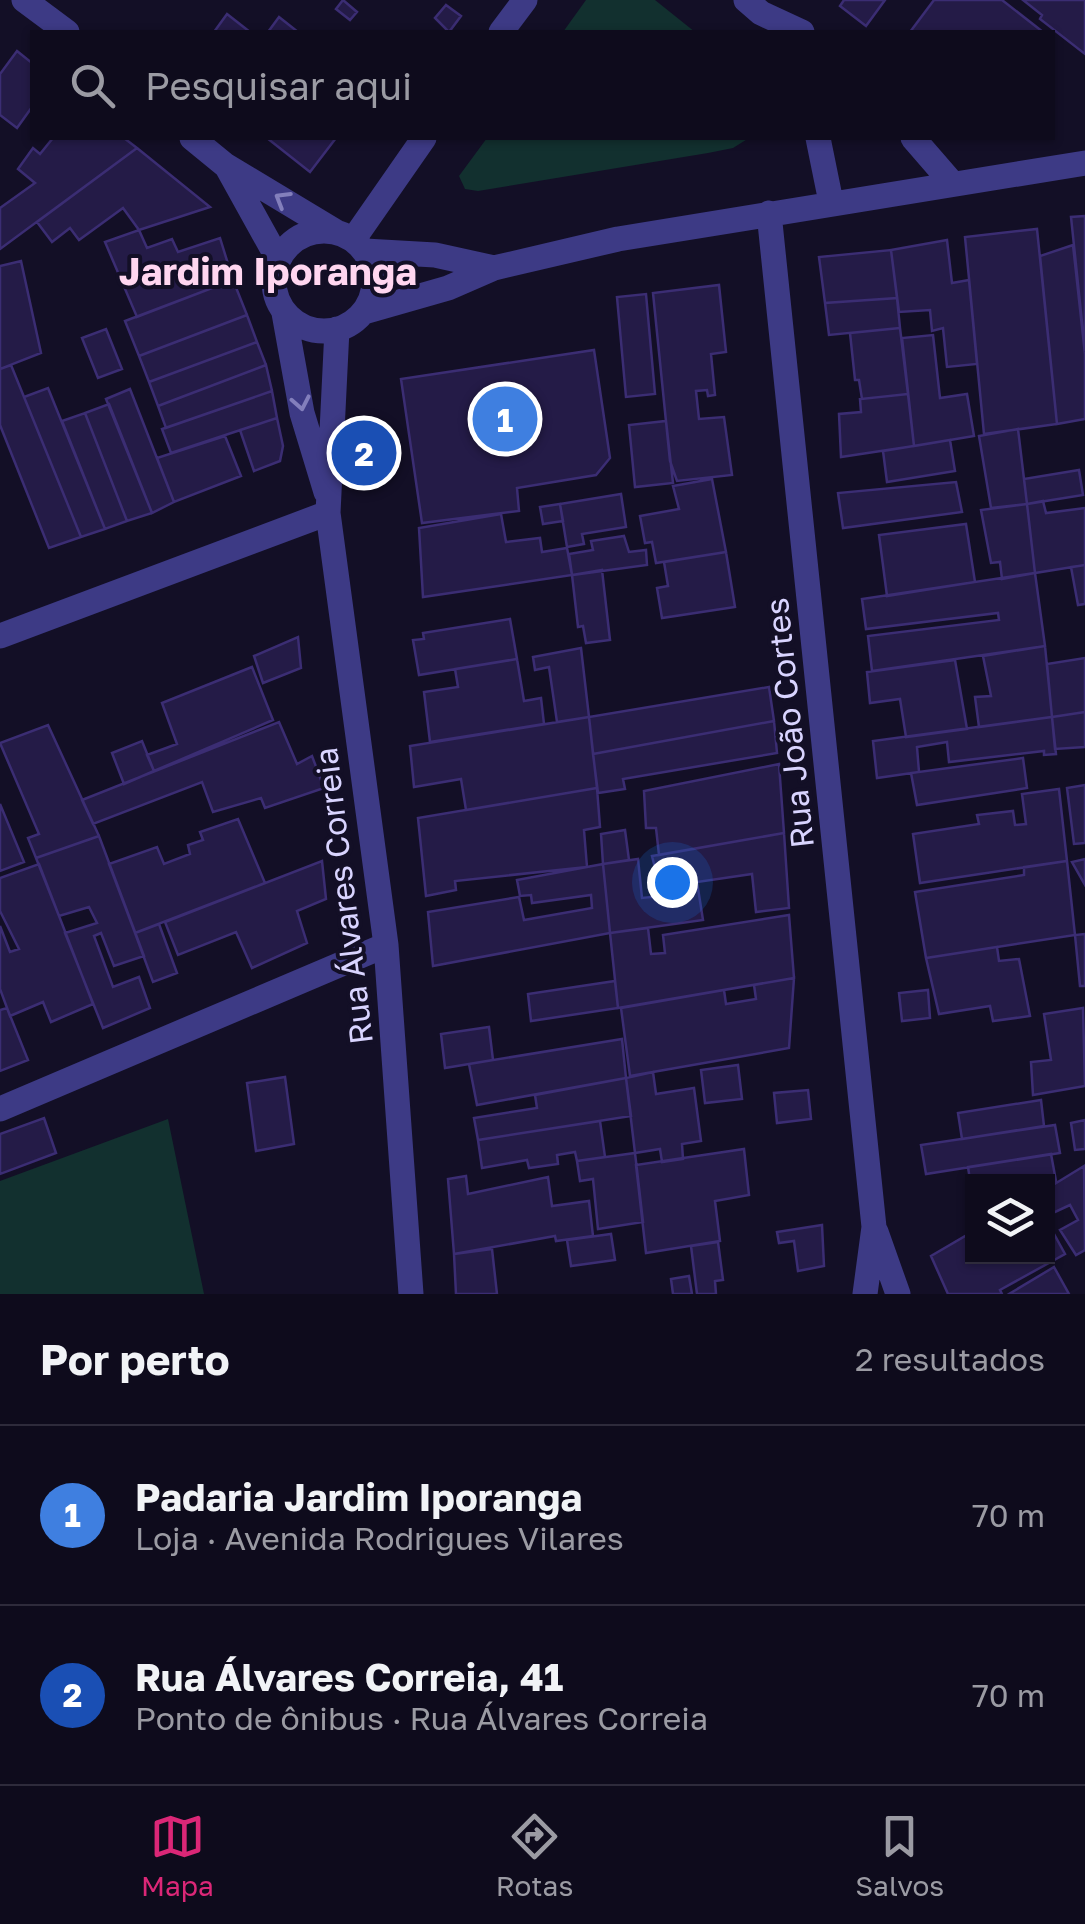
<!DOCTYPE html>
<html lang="pt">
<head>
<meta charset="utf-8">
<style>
  body { margin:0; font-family:"Golos Text",sans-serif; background:#171425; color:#f1f3f6 }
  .controls { position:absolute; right:30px; bottom:30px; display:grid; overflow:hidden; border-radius:0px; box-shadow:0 2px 8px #0004 }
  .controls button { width:90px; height:90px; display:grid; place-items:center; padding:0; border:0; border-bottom:2px solid #2e2b3b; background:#0e0b1c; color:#f1f3f6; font:50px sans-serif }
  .you { position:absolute; left:672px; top:882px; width:35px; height:35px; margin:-25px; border:8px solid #fff; border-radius:50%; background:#1a73e8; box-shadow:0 0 0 15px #1a73e833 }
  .badge { display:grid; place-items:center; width:65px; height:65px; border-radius:50%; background:#db2777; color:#fff; font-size:32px; font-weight:700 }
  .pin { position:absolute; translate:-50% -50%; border:5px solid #fff; box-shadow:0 2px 10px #0006 }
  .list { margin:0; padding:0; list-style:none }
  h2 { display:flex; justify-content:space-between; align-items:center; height:130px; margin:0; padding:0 40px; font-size:42px }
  h2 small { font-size:32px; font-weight:400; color:#9b9ba3 }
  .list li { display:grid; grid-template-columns:65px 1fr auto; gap:30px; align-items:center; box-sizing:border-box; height:180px; padding:0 40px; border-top:2px solid #2e2b3b }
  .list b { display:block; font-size:38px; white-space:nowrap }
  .list p { margin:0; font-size:32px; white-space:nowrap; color:#9b9ba3 }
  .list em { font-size:32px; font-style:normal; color:#9b9ba3 }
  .icon { flex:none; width:55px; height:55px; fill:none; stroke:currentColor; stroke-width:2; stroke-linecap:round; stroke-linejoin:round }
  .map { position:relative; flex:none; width:1085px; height:1294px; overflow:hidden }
  .search { position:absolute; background:#0e0b1c; box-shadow:0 2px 8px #0004; left:30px; right:30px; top:30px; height:110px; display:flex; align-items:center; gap:25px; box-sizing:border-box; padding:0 35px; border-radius:0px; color:#9b9ba3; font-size:38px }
  .sheet { height:490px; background:#0e0b1c }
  nav { display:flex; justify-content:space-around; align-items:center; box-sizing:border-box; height:140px; border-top:2px solid #2e2b3b; background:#0e0b1c; font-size:28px; color:#9b9ba3 }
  nav a { display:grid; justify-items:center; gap:5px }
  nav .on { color:#db2777 }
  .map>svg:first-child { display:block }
  .green { fill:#12302f }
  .building { fill:#241b47; stroke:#3b2d73; stroke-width:2.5 }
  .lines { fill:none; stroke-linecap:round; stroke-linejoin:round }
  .minor { stroke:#3d3a85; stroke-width:25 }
  .oneway { stroke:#837fbc }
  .labels { text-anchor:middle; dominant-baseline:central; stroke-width:8; stroke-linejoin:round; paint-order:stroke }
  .street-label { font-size:32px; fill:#d9d4ff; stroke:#130f26 }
  .quarter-label { font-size:38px; font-weight:bold; fill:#ffd6f0; stroke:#130f26 }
</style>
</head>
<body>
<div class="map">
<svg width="1085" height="1294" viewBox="0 0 1085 1294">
  <rect width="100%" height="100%" fill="#130f26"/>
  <path class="green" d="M586,0H655L695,32H563Z
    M487,138H749L733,148L708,153L478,191L465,189L459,176Z
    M168,1119L204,1294H0V1181Z"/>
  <path class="building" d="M343,0L357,12L350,20L336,9Z
    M844,0H885L866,26L840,6Z
    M934,0H1002L1043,32H910Z
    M1023,0H1085V54L1040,19L1042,15Z
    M446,5L461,16L449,32L435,18Z
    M227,14L250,32H214Z
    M279,17L298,32H268Z
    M17,51L32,63V107L17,128L0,115V74Z
    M53,138H124L137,148L0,249V208L35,183L18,169L33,148L40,154Z
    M267,138H336L310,172Z
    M137,148L210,207L139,230L123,208L79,240L70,228L52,242L37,222Z
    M1085,216V351L1071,217Z
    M1037,229L1057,424L984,434L965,237Z
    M139,230L147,248L172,239L178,252L220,238L233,280L137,317L105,242Z
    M947,240L952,283L969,280L977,364L947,367L943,328L932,331L930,310L899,312L891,250Z
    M1073,245L1085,354V419L1057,424L1040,256Z
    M891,250L897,298L825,303L819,257Z
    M21,261L41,353L0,369V266Z
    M233,280L247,315L139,356L125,321Z
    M719,285L726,352L711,354L715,395L708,396L707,390L696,391L699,419L724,417L732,475L677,481L670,461L653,293Z
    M646,294L655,394L626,397L617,297Z
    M897,298L900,328L829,335L825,303Z
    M247,315L257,342L149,382L139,356Z
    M900,328L908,394L862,399L859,380H855L850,333Z
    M106,329L122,369L98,378L82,338Z
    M933,335L940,398L967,394L974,436L914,446L902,338Z
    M257,342L266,365L158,406L149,382Z
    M594,350L610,458L596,475L517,488L519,511L422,523L401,379Z
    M11,365L81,537L49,548L0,425V369Z
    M266,365L272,391L166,428L158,406Z
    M48,388L105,529L81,537L24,397Z
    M130,389L174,502L152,513L106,399Z
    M272,391L277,418L171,453L162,429Z
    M908,394L914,446L841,457L839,414L861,412L860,399Z
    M109,404L152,513L127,521L85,413Z
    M85,413L127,521L105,529L62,421Z
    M277,418L283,446L280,461L254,471L240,430Z
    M666,421L673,483L635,487L629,425Z
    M1018,429L1027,504L991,508L979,436Z
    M225,436L241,476L174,502L157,458Z
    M950,440L955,471L887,482L883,451Z
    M1079,470L1083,495L1027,504L1024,479Z
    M712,479L726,552L656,563L652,542L645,543L640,516L679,509L673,486Z
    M956,482L962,512L843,528L838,493Z
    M621,494L626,527L582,534L584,544L567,547L560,504Z
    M1043,501L1046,513L1085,508V565L1035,573L1027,504Z
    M560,504L563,521L543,524L540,507Z
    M1027,504L1035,573L1002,579L1000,562L991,563L981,510Z
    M501,514L506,542L540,538L542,552L567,548L572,575L423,597L419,528Z
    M966,524L975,582L887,596L879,535Z
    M624,536L629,552L646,550L647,565L572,575L569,554L593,550L591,541Z
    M726,552L735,607L662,618L657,588L668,586L664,562Z
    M1085,565V604L1078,605L1071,567Z
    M602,570L610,640L586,643L583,626L578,627L572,575Z
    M1035,573L1045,646L872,671L868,636L999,620L998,613L866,629L862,599Z
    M510,619L517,659L419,675L413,640L424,639L423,633Z
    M298,637L301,668L263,683L254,656Z
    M1045,646L1052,717L979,727L975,697L991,696L983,656Z
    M581,648L589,717L557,722L549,667L535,670L533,657Z
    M1085,658V712L1052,717L1047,664Z
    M517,659L524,701L541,698L544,724L430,742L424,692L458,687L455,669Z
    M955,660L967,729L906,737L900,699L870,703L867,672Z
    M252,667L273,720L154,771L147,755L177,744L162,703Z
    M769,687L774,721L593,754L589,717Z
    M1085,712V747L1055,749L1052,717Z
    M589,717L597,788L466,810L461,779L414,787L410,746Z
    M1052,717L1056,754L1044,755V751L949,762L947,742L917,747L919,772L877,778L873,741Z
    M774,721L777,753L623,779L625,789L598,793L593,754Z
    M279,722L297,764L312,756L324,788L265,808L261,798L213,812L202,782L93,824L82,800Z
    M48,725L99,836L36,858L28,838L39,834L0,743Z
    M142,741L154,771L124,784L112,753Z
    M1023,758L1027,788L917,805L911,773Z
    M779,764L784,833L659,855L656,828H646L644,791Z
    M1085,785V843L1074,844L1067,788Z
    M597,788L600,827L584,830L587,867L455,881L456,890L426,896L418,818Z
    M1059,789L1067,861L920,883L913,834L979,824L977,815L1013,811L1015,825L1026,824L1022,794Z
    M0,804L24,862L0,871Z
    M238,819L265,883L135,933L109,864L157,847L164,864L190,854L188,845L203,840L200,832Z
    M625,830L629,860L603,864L601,834Z
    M784,833L789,908L756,912L752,874L697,882L703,920L610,933L603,864L638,859L642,898L662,896L652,856Z
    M99,836L144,956L114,966L101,933L94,936L113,987L139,977L150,1008L103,1028L65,933L97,923L89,907L59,916L36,858Z
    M1085,859V885L1072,862Z
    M322,861L326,899L297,911L307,943L252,968L236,932L178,955L165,922Z
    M1067,861L1075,935L926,958L915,892L1024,875V867Z
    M39,864L93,1004L51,1022L43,1002L10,1016L0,989V926L10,952L19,949L0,911V878Z
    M603,864L610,933L433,966L428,912L519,897L524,920L592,908L591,895L532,903L531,895L520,896L517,880Z
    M789,915L794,978L618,1008L610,933L648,928L651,954L665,953L663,935Z
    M159,924L177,973L153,982L135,933Z
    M1085,934V986H1080L1075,935Z
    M997,947L999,961L1019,959L1030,1016L993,1021L990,1006L939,1014L926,958Z
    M794,978L789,1048L630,1076L621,1008L724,990L726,1004L756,999L754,985Z
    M615,981L618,1008L531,1021L528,994Z
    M928,990L930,1018L902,1021L899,993Z
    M7,1008L28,1060L0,1071V1010Z
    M1083,1008L1085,1086L1033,1095L1031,1062L1051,1060L1044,1014Z
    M489,1027L493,1060L445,1068L441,1034Z
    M622,1039L626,1078L477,1105L469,1064Z
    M738,1065L742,1099L705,1103L701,1070Z
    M653,1072L656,1094L694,1088L701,1141L682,1144L683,1159L662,1162L660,1149L635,1153L626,1078Z
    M285,1077L294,1144L256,1151L247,1083Z
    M626,1078L631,1116L478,1140L474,1118L537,1108L535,1095Z
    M808,1090L811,1119L777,1123L774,1093Z
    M1041,1100L1044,1126L962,1139L958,1113Z
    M44,1118L56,1153L0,1174V1134Z
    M1085,1120V1149L1075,1150L1071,1123Z
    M600,1121L605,1157L577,1161L575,1152L557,1155L558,1164L529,1168L527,1160L482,1168L478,1140Z
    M1055,1125L1060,1153L926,1174L921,1145Z
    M744,1149L749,1195L715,1201L720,1241L646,1253L636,1165Z
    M635,1153L643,1222L598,1229L593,1179L580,1181L577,1161Z
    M1051,1154L1056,1181L972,1182V1193L968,1167Z
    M1084,1166L1085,1250L1076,1255L1060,1230L1078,1220L1070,1205L1053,1213L1048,1188Z
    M466,1176L468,1194L548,1177L552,1206L589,1201L593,1236L556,1241L555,1236L454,1254L448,1179Z
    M1048,1223L1065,1254L1000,1290L1002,1294H948L931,1256L967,1235L972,1256H1048Z
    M822,1225L824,1266L798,1271L794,1241L779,1243L777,1232Z
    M611,1234L615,1260L571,1266L567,1240Z
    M718,1242L723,1280L715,1281L716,1294H697L691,1246Z
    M492,1249L497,1294H456L454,1254Z
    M1054,1267L1069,1294H1009Z
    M689,1276L692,1294H673L671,1279Z"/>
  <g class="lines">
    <path class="minor" d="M24,0L67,32
      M746,0L761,13L802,32
      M501,32L525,0
      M192,138L225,165L338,233
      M818,138L831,202
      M913,138L952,183
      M228,169L278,259
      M769,213L874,1227L865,1294
      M274 281a50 50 0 1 1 100 0a50 50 0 1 1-100 0Z
      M353,240L424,138
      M365,251L435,255L494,268
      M364,312L448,288L494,268L618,239L1085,163
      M284,313L302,413L326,492
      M337,329L328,513L386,945L411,1294
      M0,636L328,513
      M0,1109L386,945
      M876,1232L898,1294"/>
  </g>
  <defs><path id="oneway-chevron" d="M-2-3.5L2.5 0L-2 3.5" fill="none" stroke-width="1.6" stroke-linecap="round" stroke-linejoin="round" transform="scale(2.5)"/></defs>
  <g class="oneway">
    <use href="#oneway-chevron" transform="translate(282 199) rotate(-149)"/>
    <use href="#oneway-chevron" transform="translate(301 403) rotate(79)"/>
  </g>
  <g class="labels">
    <g class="street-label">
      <text transform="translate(789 723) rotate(-96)">Rua João Cortes</text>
      <text transform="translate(343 896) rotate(-97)">Rua Álvares Correia</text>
    </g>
    <g class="quarter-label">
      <text x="268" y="270">Jardim Iporanga</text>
    </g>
  </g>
</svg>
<div class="controls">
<button><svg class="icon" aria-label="layers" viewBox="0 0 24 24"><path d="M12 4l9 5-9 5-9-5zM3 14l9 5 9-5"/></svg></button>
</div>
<div class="you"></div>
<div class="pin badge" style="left:505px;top:419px;background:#3f7fe0">1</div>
<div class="pin badge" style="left:364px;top:453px;background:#1a4fb4">2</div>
<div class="search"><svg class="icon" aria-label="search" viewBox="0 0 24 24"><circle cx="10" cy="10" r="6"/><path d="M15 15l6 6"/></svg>Pesquisar aqui</div>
</div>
<section class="sheet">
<h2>Por perto<small>2 resultados</small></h2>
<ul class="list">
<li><span class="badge" style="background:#3f7fe0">1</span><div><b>Padaria Jardim Iporanga</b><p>Loja · Avenida Rodrigues Vilares</p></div><em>70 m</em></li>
<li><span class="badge" style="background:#1a4fb4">2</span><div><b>Rua Álvares Correia, 41</b><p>Ponto de ônibus · Rua Álvares Correia</p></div><em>70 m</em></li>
</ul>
</section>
<nav>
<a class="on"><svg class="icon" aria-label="map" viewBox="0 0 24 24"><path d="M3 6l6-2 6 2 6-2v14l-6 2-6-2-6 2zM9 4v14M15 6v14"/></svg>Mapa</a>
<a><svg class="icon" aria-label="directions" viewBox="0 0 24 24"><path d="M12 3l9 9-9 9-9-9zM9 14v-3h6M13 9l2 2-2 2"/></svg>Rotas</a>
<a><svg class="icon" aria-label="saved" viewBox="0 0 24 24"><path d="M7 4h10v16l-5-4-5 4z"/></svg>Salvos</a>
</nav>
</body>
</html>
